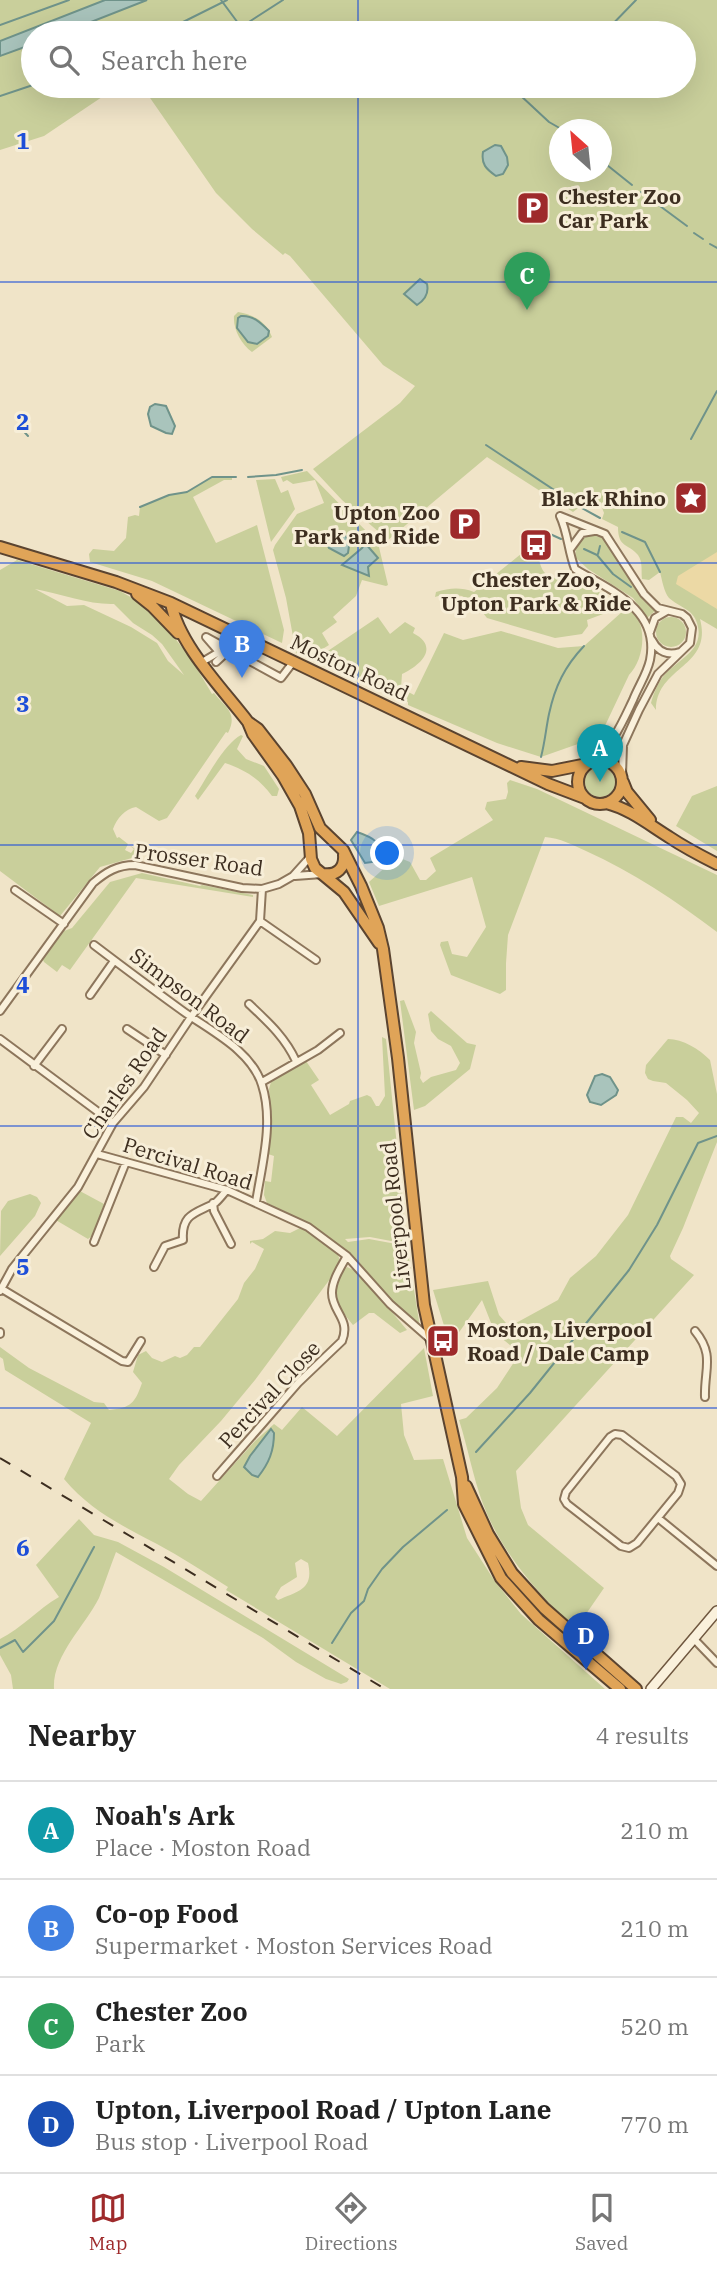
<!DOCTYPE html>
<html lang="en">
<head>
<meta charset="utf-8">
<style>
  body { margin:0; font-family:"IBM Plex Serif",serif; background:#f2f2f2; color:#222 }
  .compass { position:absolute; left:549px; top:119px; width:63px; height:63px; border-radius:50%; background:#fff; box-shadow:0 7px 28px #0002; rotate:333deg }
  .you { position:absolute; left:388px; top:854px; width:24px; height:24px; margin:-18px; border:5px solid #fff; border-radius:50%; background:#1a73e8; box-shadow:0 0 0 10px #1a73e833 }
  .badge { display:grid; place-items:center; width:46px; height:46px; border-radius:50%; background:#9e2a2b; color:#fff; font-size:23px; font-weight:700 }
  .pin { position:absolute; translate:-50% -58px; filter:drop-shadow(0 2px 4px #0008) }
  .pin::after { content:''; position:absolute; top:37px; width:24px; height:21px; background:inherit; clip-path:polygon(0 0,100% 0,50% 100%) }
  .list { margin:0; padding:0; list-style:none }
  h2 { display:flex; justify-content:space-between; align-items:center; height:91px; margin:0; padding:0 28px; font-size:30px }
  h2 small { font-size:23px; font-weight:400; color:#767676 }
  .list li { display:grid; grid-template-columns:46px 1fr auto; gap:21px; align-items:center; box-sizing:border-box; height:98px; padding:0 28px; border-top:2px solid #e0e0e0 }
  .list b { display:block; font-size:26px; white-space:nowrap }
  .list p { margin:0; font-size:23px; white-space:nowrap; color:#767676 }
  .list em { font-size:23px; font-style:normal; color:#767676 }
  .icon { flex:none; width:38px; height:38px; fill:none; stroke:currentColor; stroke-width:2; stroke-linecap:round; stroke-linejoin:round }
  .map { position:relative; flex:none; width:717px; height:1689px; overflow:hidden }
  .search { position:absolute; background:#fff; box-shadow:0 7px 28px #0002; left:21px; right:21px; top:21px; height:77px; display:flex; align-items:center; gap:18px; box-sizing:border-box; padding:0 24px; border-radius:38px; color:#767676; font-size:26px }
  .sheet { height:483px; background:#fff }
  nav { display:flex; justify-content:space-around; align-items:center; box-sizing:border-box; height:98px; border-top:2px solid #e0e0e0; background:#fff; font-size:19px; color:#767676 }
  nav a { display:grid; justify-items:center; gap:4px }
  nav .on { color:#9e2a2b }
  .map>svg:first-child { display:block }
  .green { fill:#c9cf9b; fill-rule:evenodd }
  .sand { fill:#ecd9a5 }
  .water { fill:#a9c4bc; stroke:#6f938a; stroke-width:2 }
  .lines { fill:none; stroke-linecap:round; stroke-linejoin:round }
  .stream { stroke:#6f938a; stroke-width:2 }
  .street-casing { stroke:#8d765c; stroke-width:10 }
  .secondary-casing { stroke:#6f573f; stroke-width:12 }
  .highway-casing { stroke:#5b4430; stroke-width:14 }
  .street { stroke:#faf1dc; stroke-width:6 }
  .secondary { stroke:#faf1dc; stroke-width:9 }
  .highway { stroke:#e0a458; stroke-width:10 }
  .rail { stroke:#3d2e20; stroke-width:2; stroke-dasharray:12 12; stroke-linecap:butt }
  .grid { fill:none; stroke:#1d4ed8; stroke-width:2; stroke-opacity:0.55 }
  .labels { text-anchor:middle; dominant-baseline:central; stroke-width:6; stroke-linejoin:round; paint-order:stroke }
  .poi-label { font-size:21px; font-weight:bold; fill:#3d2e20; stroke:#f7eed8; text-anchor:start }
  .street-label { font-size:21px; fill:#3d2e20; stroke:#f7eed8 }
  .grid-label { font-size:23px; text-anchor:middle; font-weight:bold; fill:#1d4ed8; stroke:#f7eed8; stroke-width:6; stroke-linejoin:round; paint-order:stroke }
</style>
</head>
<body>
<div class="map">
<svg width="717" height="1689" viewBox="0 0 717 1689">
  <rect width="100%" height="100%" fill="#f0e4c8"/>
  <path class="green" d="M0,0H105L0,41Z
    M147,0H717V629L700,619C713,668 656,666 656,710L651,703C653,695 657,685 662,678C676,659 706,652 697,623C693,609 679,607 669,598C664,592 662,580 660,572L649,580L642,579C641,571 643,562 638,555C628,543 618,548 618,527L602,519L604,513L601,505L586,497L585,503L573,512L487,457L388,540L342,500L313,469L400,403L415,386L383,365L290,256L285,253L283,255L252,229L216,193L148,95L141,89L102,97L44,136L0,150V56L33,44V86H684V33H63ZM560,130H602V172H560Z
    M238,312C254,315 266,321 272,337L252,352C241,344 233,329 234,316Z
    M307,471L378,543L388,585L386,586L362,580L356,596L333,617L337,622L322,633L329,645L308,658L296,653L286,598L273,550L275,545L297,514L324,503L315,480L293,484L287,480L283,482L281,477ZM363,548L369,576L342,565Z
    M212,477L232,478V480H224L193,497L216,543L257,525L284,630L282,643L152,581L90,562L89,554L93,549L114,551L126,538L128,517L135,515L139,516L140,507L169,495L187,492Z
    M275,479L281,493L288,490L295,509L271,542L256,480Z
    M593,535L602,538L606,542L643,600L655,611L647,618L633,598L588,569L576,558C574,546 580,537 593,535Z
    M532,545L537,548C540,565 541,579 561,578C562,578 571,577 572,577C585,579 600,593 610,601L611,611L587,620L588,626L582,634L555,638L487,618L476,604L462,596L445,594L435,597L436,592C450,588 460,587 474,592Z
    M17,560L120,591L139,602L170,632L192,660L212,694L214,693C226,708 238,713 228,733L226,732L167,818L159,821L136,807C125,809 117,818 113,829L117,838L119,837L128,844L125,850L131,853L134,849L129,845L137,850L139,856L100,867L60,916L0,871V570ZM35,589C60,594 91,605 114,604L133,623L152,635L162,644L184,675L168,661L157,643L131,627L84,605L67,606Z
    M630,610C649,624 644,660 629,675L603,730L595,738L541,757L497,743L408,705V702L316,659L378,617L390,634L405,622L415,628L413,633C440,647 421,665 402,674L401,688L414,695L444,633L463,640L501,631L558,648L584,646L623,611Z
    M656 632a15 15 0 1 1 30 0a15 15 0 1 1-30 0Z
    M241,735L243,736L237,749L246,759L264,766L279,789L277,796H272C259,778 245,770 225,763L198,800L195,796C206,779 224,744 241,735Z
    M585 782a15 15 0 1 1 30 0a15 15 0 1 1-30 0Z
    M510,780L537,789L717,875V932C676,901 633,872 586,851C573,845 560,838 545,837L508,935L506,963V990L500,994L451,975L440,945L441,942L448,941L452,954L467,957L486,927L472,877L379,906L369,882L392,861L400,858L410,862L420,880H426L436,871L430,858L493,820L485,809L487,802L506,799L508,792L507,783Z
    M717,786V851L676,826L692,796Z
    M142,873L200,886L202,885L253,895V897L136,878L70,970L62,965L57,972L44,962L43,960L64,931L72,928L110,882Z
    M404,1000L416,1032L414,1043L421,1073L420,1078L423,1083L431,1077L456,1070L460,1063L451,1046L438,1039L431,1031L428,1014L431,1011L467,1043L476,1045L470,1069L425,1106L414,1110L400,1001Z
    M382,1037L386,1039L407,1244L370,1237L345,1239L348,1242L369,1239L407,1246L419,1321L418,1325L412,1326C365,1268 336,1234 267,1203L264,1195L265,1181L271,1182L274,1156L268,1154L272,1117L269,1089L271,1082L306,1061L319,1080L311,1085L330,1115L349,1104L350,1101L367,1095L371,1097L376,1106H379L385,1096Z
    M668,1039C683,1039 699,1049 710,1060L717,1094V1142L683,1228L670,1256L671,1259L694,1275L516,1471L521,1508L528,1525L604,1588L575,1630C538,1593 502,1554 483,1504C473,1477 468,1448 459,1420L466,1418L497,1388L520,1353L495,1333L482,1300L450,1345L433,1290L488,1281L499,1315L506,1323H516L558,1300L570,1278L596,1256L628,1215L676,1117H683L691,1123L699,1113L687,1100L666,1083L653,1081L648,1079L645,1073L646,1065Z
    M78,1190L104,1204L93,1235L88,1239L54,1219Z
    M30,1194L37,1197L41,1203L35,1216L0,1256L1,1211L8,1201Z
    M302,1227C313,1234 337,1245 339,1258C340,1264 333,1274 330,1279L255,1380L221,1421L179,1465L169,1479L188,1494L201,1501L255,1441L274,1424L282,1430L302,1407L337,1436L424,1348L433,1396L401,1404L404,1435L414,1460L443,1459L467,1538L494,1580L521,1614L605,1689H390L226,1590L228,1587C204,1572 181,1557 157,1544C121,1525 91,1511 64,1479L91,1423L5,1370L3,1359L0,1357V1347L29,1368L94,1402L104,1403L109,1410C131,1408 135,1403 142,1383L133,1372L138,1355L146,1351L152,1358L162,1362L175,1356L180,1358L187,1355L194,1347H200L238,1299L244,1283L255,1269L264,1249L252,1242L250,1244V1241L263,1239L275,1231L290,1233ZM301,1559L308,1563C314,1589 299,1591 278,1600L275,1597L281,1587L297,1577L295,1563Z
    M347,1267L358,1272L407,1330L400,1333L374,1313H369L353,1325C338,1307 323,1286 347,1267Z
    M79,1519L94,1535L118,1542L164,1567L349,1679L347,1682L341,1684L326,1679L296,1662L263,1638L116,1552C110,1567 105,1583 99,1598C85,1626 52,1656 54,1689H13L11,1675L0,1655V1639C22,1628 38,1609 59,1597L36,1565Z"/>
  <path class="sand" d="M717,552V609L676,584L678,576Z"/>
  <path class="water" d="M105,0H147L63,33H33V44L0,56V41Z
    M495,145L501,146L507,157L508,165L503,174L496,176C486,169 481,164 483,152Z
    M420,279L427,284C429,293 425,300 417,305L404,294Z
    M241,316C253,315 261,323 269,331L268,336L257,344L248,342L237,328L238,318Z
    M155,404L166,406L175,426L172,434L166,433L151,426L148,414L150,407Z
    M340,534L346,536L349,546L348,553L344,556L329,548L327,544L331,537Z
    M365,543L378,558L368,567L369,576L342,565L362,548Z
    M357,832C372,837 385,843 379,861L365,863L351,840Z
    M602,1074L610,1077L618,1090L616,1095L601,1105L590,1102L587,1095L595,1076Z
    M271,1429L274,1433C274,1451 269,1463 258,1477L252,1475L244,1467L250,1456Z"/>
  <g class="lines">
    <path class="stream" d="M221,0L241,27L283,0
      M0,25L69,0
      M161,33L227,0
      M604,33L636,0
      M509,87L512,86
      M520,95L549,122L563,130
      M0,96L33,85
      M602,161L632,185
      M641,192L687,226
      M694,233L703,239
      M710,244L717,248
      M19,426L28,436
      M691,439L717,391
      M486,445L580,507L600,518
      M248,477L276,475L302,470
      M140,507L169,495L187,492L212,477H236
      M622,532L645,542L660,572
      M550,534L561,539
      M584,549L597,555L613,574L631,587
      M598,554L600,546
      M541,757C545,742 546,728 549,714C555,686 565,666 584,646
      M476,1452L530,1393L629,1270L657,1225L698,1143L717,1136
      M332,1643L351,1613L364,1601L368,1589L382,1569L403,1547L447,1510
      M0,1648L15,1640L23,1652L54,1621L94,1547"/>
    <defs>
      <path id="street" d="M560,516L605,534L644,594L658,608L682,614L687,618L692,628L690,643L658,674L639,710L623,745L622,775
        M560,516C568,533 568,551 575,569C611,590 660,610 650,660C647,674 638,687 633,700C621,725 614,743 592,761
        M571,548L582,533L594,531
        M650,632L655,618L667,611
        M652,640C658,652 668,656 680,652
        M256,643L248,660L281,678L294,661
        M202,662L219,652L206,637L248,660
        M216,662L229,650L237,634
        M295,876L322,874
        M15,890L64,924
        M260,921L316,960
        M94,945C123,967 151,988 180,1009C208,1030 251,1049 262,1085C274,1122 262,1164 256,1202
        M90,995L114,961
        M249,1004C268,1022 285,1037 296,1061
        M0,1011L93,883C106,872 117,865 135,865L242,888L262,889L279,884L293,876L311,856
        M127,1029L166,1055
        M0,1039L113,1123
        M34,1066L62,1029
        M262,1082L318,1050L340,1033
        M97,1154L227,1190L308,1227L347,1256L390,1304L430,1339
        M213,1203L214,1211L231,1244
        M94,1242L126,1162
        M154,1267L165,1246L183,1240C181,1213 197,1213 215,1203C219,1200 223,1194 227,1190
        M2,1289L122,1361L128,1362L141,1341
        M0,1291L12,1269L78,1187L113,1123L144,1087L191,1017L260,921L262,889
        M695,1331C715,1355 704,1370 705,1397
        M0,1332V1334
        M615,1434L622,1435L676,1476L681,1484L678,1493L637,1543L629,1548L621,1546L567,1504L564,1499L566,1492L610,1437Z
        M217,1476L298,1383L342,1341C351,1319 332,1312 332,1293C332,1280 341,1267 347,1256
        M658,1518L717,1566
        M693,1638L717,1663"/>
      <path id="secondary" d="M651,1689L717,1611"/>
      <path id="highway" d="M0,547L116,582L171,603L548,784L585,798
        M137,594L152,606L178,633
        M171,603C179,645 222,688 248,722L253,734L283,776L300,806L309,833L311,859L315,868L344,892L379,943
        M248,722L258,729L286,765L305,794L320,828L343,850L361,886L378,928L383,949L398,1058L424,1305L462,1477L464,1504L501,1578L539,1620L620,1689
        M578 782a22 22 0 1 1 44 0a22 22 0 1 1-44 0Z
        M521,767L552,771L587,764
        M623,782L627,792L650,820
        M606,803C630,809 648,824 669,837C684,847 701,856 717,864
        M323,874C337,876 345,868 344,855
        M466,1486L488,1534L512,1573L544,1608L636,1689"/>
    </defs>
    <use href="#street" class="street-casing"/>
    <use href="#secondary" class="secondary-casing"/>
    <use href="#highway" class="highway-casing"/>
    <use href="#street" class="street"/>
    <use href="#secondary" class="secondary"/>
    <use href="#highway" class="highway"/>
    <path class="rail" d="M0,1458L385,1689"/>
  </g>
  <path class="grid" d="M358,0V33M358,86V1689M0,282H717M0,563H717M0,845H717M0,1126H717M0,1408H717"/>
  <defs>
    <symbol id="parking-square" viewBox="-11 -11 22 22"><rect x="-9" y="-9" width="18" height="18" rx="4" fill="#9e2a2b" stroke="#f7eed8"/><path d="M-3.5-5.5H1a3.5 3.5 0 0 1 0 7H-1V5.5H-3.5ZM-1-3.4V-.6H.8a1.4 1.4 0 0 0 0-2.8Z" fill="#fff"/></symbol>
    <symbol id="sight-square" viewBox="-11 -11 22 22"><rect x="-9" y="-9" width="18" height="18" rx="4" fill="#9e2a2b" stroke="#f7eed8"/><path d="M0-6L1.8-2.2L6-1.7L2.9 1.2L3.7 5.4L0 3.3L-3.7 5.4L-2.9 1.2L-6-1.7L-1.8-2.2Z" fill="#fff"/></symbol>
    <symbol id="bus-square" viewBox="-11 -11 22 22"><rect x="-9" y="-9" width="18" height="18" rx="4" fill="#9e2a2b" stroke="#f7eed8"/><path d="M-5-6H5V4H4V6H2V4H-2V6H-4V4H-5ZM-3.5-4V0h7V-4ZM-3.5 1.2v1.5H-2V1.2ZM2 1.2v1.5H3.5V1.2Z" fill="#fff"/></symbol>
  </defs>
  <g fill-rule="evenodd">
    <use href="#parking-square" x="514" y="189" width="38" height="38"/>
    <use href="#sight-square" x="672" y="479" width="38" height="38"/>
    <use href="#parking-square" x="446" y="505" width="38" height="38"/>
    <use href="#bus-square" x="517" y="526" width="38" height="38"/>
    <use href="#bus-square" x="424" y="1322" width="38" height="38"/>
  </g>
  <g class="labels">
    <g class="poi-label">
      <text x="558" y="196">Chester Zoo<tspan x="558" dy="24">Car Park</tspan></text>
      <text x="666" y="498" text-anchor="end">Black Rhino</text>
      <text x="440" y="512" text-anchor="end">Upton Zoo<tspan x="440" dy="24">Park and Ride</tspan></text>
      <text x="536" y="579" text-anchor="middle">Chester Zoo,<tspan x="536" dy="24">Upton Park &amp; Ride</tspan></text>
      <text x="467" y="1329">Moston, Liverpool<tspan x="467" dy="24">Road / Dale Camp</tspan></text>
    </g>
    <g class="street-label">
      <text transform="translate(350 667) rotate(25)">Moston Road</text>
      <text transform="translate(199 859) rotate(8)">Prosser Road</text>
      <text transform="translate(190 995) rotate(37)">Simpson Road</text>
      <text transform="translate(124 1083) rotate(-55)">Charles Road</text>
      <text transform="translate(188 1163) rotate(17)">Percival Road</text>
      <text transform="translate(395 1216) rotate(-96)">Liverpool Road</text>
      <text transform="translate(269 1394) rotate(-47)">Percival Close</text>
    </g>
  </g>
  <g class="grid-label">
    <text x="23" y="149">1</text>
    <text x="23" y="430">2</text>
    <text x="23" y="712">3</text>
    <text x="23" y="993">4</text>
    <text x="23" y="1275">5</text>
    <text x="23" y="1556">6</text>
  </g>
</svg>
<svg class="compass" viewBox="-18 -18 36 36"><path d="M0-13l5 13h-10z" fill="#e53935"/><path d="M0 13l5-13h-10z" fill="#767676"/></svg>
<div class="you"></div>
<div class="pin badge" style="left:600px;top:782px;background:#0f9aa8">A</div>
<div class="pin badge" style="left:242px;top:678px;background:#3f7fe0">B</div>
<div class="pin badge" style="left:527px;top:310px;background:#2e9e5b">C</div>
<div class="pin badge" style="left:586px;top:1670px;background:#1a4fb4">D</div>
<div class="search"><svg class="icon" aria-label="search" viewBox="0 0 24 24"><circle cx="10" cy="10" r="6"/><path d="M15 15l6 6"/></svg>Search here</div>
</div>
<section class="sheet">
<h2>Nearby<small>4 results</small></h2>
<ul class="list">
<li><span class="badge" style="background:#0f9aa8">A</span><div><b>Noah's Ark</b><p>Place · Moston Road</p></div><em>210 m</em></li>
<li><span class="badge" style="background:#3f7fe0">B</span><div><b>Co-op Food</b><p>Supermarket · Moston Services Road</p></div><em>210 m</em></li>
<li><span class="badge" style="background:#2e9e5b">C</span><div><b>Chester Zoo</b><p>Park</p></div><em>520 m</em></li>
<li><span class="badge" style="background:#1a4fb4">D</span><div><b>Upton, Liverpool Road / Upton Lane</b><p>Bus stop · Liverpool Road</p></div><em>770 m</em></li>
</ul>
</section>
<nav>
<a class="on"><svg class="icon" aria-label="map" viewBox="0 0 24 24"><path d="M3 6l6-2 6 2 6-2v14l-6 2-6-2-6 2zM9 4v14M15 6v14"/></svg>Map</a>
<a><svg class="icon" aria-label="directions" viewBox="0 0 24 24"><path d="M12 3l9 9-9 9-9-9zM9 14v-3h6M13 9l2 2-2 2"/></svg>Directions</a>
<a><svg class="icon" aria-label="saved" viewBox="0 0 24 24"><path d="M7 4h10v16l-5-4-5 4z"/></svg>Saved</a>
</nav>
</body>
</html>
